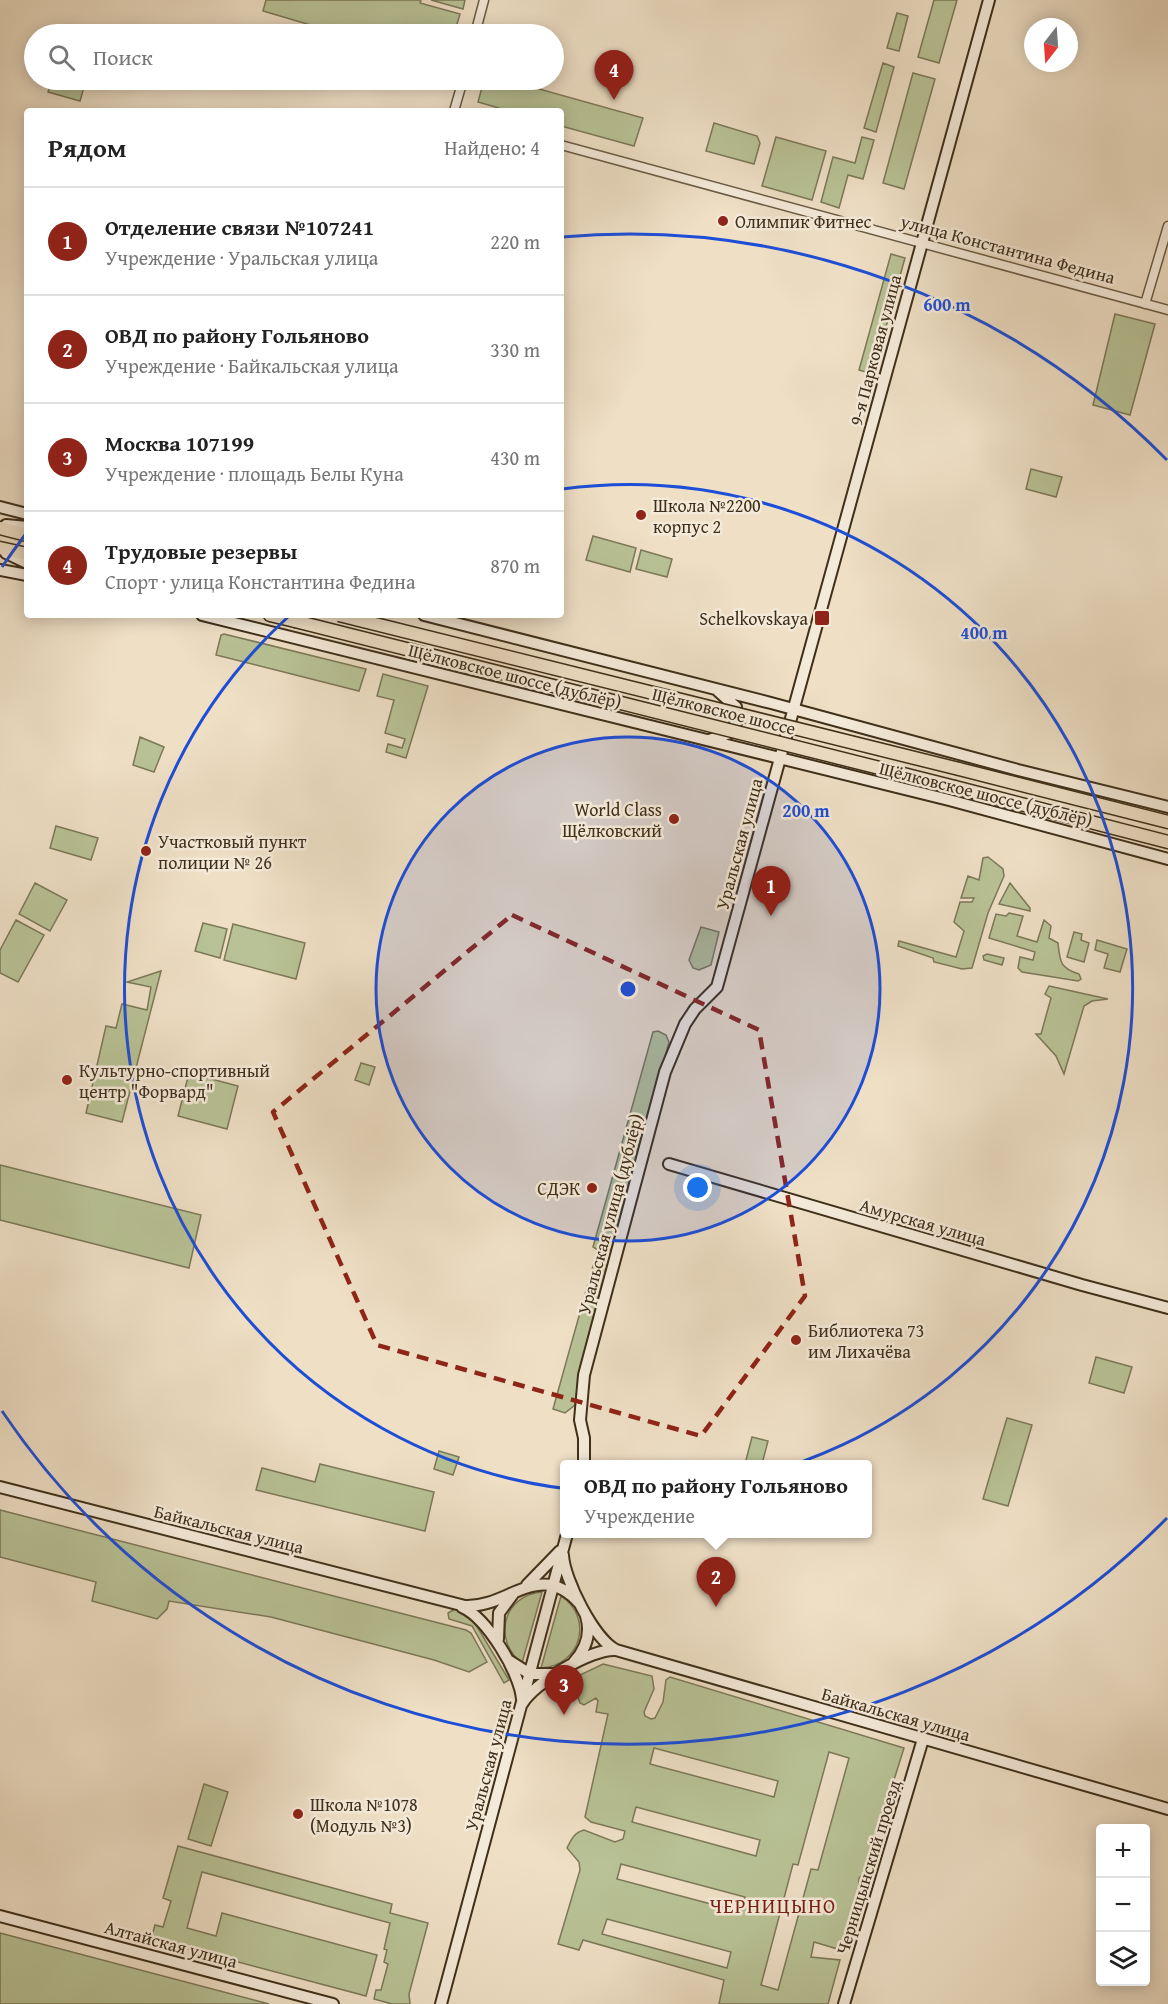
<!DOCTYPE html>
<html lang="ru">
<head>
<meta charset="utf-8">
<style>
  body { margin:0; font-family:"Gentium Book Plus",serif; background:#f6f6f6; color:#222 }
  .controls { position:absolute; right:18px; bottom:18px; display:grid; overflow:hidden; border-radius:6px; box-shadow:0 3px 15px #0003 }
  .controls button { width:54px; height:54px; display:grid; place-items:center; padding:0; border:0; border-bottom:2px solid #e0e0e0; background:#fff; color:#222; font:30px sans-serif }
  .compass { position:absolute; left:1024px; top:18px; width:54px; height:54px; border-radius:50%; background:#fff; box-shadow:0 3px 15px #0003; rotate:197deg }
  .you { position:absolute; left:698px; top:1188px; width:21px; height:21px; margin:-15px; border:4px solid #fff; border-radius:50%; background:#1a73e8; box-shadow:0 0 0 9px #1a73e833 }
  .badge { display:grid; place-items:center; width:39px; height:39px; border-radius:50%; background:#8f2418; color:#fff; font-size:20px; font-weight:700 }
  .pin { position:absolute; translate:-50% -50px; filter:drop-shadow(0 2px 3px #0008) }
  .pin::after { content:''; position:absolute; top:32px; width:21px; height:18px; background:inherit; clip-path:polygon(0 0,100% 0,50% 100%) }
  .popup { position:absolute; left:560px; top:1460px; width:312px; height:78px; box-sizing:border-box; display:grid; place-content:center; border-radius:6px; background:#fff; filter:drop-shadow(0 2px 4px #0005); font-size:20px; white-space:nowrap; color:#767676 }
  .popup b { font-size:22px; color:#222 }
  .popup::after { content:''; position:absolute; left:50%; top:100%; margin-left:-12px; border:12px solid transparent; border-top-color:#fff }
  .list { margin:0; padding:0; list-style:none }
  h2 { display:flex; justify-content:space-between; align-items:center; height:78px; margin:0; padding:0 24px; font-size:26px }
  h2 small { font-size:20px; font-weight:400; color:#767676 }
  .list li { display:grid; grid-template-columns:39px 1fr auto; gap:18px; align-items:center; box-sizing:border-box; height:108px; padding:0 24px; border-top:2px solid #e0e0e0 }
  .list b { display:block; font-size:22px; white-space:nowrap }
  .list p { margin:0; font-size:20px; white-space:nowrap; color:#767676 }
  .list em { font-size:20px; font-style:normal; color:#767676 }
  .icon { flex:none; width:33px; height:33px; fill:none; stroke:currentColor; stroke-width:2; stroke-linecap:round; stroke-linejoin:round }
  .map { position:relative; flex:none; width:1168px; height:2004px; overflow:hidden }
  .search { position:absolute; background:#fff; box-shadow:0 3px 15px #0003; left:24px; top:24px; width:540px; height:66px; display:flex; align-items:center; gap:15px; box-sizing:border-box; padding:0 21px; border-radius:33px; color:#767676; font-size:22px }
  .panel { position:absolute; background:#fff; box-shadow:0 3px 15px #0003; left:24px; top:108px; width:540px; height:510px; border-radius:6px }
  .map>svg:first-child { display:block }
  .green { fill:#b8c296; stroke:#7c7858; stroke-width:1.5; fill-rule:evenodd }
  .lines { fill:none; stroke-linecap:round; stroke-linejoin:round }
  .street-casing { stroke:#6b5b44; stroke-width:11 }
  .secondary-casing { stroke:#3f2f19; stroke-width:14 }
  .primary-casing { stroke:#3f2f19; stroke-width:15 }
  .street { stroke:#f4ead9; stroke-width:8 }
  .secondary { stroke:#f4ead9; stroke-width:10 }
  .primary { stroke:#eedfc5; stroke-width:12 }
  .primary-bridge-casing { stroke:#3f2f19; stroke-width:15; stroke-linecap:butt }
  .primary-bridge { stroke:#eedfc5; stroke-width:12 }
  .marked { fill:none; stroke:#8f2418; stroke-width:4.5; stroke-dasharray:12 8; stroke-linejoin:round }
  .ring { fill:none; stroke:#1d4ed8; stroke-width:3 }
  .poi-dot { fill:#8f2418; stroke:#f4ead9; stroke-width:2 }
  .labels { text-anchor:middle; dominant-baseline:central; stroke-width:5; stroke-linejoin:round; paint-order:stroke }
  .poi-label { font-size:18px; fill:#3f2f19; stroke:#f4ead9; text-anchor:start }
  .street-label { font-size:18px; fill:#3f2f19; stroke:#f4ead9 }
  .neighbourhood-label { font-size:20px; letter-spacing:1.5px; fill:#7a1f14; stroke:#f4ead9 }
  .centre { fill:#1d4ed8; stroke:#f4ead9; stroke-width:3 }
  .ring-label { font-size:18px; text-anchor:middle; font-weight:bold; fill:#1d4ed8; stroke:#f4ead9; stroke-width:5; stroke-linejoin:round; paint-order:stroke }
</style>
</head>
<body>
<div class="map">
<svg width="1168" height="2004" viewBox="0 0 1168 2004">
  <rect width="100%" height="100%" fill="#eedfc5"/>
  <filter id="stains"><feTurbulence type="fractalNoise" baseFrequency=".00333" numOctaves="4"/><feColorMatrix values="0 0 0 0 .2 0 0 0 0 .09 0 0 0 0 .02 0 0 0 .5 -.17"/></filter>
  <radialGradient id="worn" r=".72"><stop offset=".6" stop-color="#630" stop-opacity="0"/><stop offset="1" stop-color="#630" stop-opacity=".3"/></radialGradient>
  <path class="green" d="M266,0H421L420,3L460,14L454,34H341L263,11Z
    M431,0H465L463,9Z
    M934,0H957L939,63L918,57Z
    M897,13L908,16L899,51L887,48Z
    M883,63L894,67L876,132L864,128Z
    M913,73L935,79L904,189L883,183Z
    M52,80H86L80,101L48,92Z
    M484,80H507L643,118L634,146L561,126V111H509L478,102Z
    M714,123L757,136L760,143L754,164L706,151Z
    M776,137L826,151L812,200L762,186Z
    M862,137L874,140L863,179L848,175L839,208L821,202L833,157L855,163Z
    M891,254L905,258L873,374L859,370Z
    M1115,314L1155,324L1130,415L1093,405Z
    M1031,469L1062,477L1056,497L1026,489Z
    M593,536L636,548L630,572L586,560Z
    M641,550L672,559L667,577L636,569Z
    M224,634L366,669L359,691L216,655L221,635Z
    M383,674L428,686L406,758L386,752L388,744L402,748L405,739L385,733L394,700L377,696Z
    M140,737L164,747L154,772L133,765Z
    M56,826L98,838L91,860L50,848Z
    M988,857L1003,869L1004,876L988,913L972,968L962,969L934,962L933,958L898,946L899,941L956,957L964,931L954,922L960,902H972L974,898H961L968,876L979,880L983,858Z
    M35,883L67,900L50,931L19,914Z
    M1010,883L1030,908V911L999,904Z
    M1009,913L1023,916L1017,936L1037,942L1044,920L1051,926L1049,938L1058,943C1060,962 1060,968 1079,974L1081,979L1078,981L1022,972L1018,968L1020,957L1033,960L1035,952L989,938L996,914L1006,916Z
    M16,920L44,935L18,982L0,973V950Z
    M203,923L227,929L220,958L195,951Z
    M233,924L305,943L296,979L224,960Z
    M701,927L719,932L711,965L699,970L693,968L689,960Z
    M1074,932L1082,934L1081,940L1089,943L1084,962L1067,957Z
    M1097,940L1127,949L1120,972L1104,968L1108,954L1095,950Z
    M987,954L1004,958L1002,965L984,960L983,956Z
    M161,971L122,1122L86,1113L106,1026L116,1028L122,1004L147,1010L151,987L127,982Z
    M1049,986L1108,999L1092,1001L1084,1006L1064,1074L1056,1056L1036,1034H1041L1051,998L1045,994Z
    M658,1031L666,1035L669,1042L613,1248L604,1254L593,1247L653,1032Z
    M361,1063L375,1067L369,1085L355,1080Z
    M189,1073L238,1086L227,1129L178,1116Z
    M0,1165L201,1215L189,1268L0,1220Z
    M595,1259L604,1261L607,1268L579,1374L575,1405L565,1413L553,1409Z
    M1096,1357L1132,1367L1124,1393L1089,1383Z
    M1007,1418L1032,1425L1008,1506L983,1499Z
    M752,1437L768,1441L762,1464H745Z
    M439,1451L459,1457L453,1475L434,1469Z
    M320,1464L434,1492L425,1531L256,1490L262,1468L315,1482Z
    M0,1510L466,1630L471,1633L487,1662L469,1672L434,1660L271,1617L169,1601L167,1609L157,1619L92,1601L96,1582L0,1557Z
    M542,1592L522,1663C492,1640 503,1595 542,1592Z
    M561,1596C594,1618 581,1666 541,1668Z
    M455,1609L475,1623L509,1680L504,1683L472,1626L449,1619L448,1613Z
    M603,1664L652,1676L654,1689L644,1712L645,1716L651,1719L655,1718L663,1702L666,1680L670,1677L904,1748L865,1872L859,1878L858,1911L855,1920H850L841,1950L814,1942L811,1957L840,1960L828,2004H719L724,1980L583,1940L579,1950L558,1944L580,1870L579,1862L567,1848C572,1838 574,1833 584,1830L615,1842L623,1839L625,1831L591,1822L585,1817L608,1714L596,1712L598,1701L596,1698L584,1705L580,1703L574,1686L580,1675ZM654,1748L778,1781L774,1797L650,1764ZM829,1752L849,1758L818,1870L811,1869L778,1990L761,1985L793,1864L798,1865ZM636,1807L760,1840L756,1856L632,1822ZM621,1864L745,1897L741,1912L617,1879ZM607,1919L731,1952L727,1968L602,1934Z
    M204,1784L228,1792L211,1846L188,1839Z
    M178,1846L392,1904L390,1913L428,1923L409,1994L410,2004H392L374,1999L376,1990H381L388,1964L384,1962L387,1950L384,1949L390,1923L202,1872L187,1928L216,1936L222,1913L377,1955L366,1996L151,1939L155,1925L163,1927L171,1901L163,1898Z
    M0,1933L269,2004H0Z"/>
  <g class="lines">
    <defs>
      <path id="street" d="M475,34L484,0
        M454,111L463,80
        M561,145L1168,310
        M1145,304L1168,226"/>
      <path id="secondary" d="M0,507L27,514
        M6,525L27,527
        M6,553L27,563
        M0,570L27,575
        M202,615L949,800L1168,859
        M424,615L771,703L1018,770L1168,807
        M709,740L730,733L737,721L736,707L718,691
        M669,1164L1082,1285L1168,1308
        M584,1464V1438L580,1420L584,1375L665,1072L685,1024L695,1009L717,987L989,0
        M0,1487L465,1606C509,1608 540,1558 580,1604
        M563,1555C564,1579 594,1639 616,1650
        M527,1585L560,1551
        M462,1607C487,1618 520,1673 522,1699
        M498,1639L499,1613L513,1594
        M508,1660L530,1674H554
        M574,1662C586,1649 591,1633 586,1616
        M522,1704C534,1683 592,1648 616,1650L1168,1809
        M0,1916L333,2004
        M441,2004L567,1534
        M844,2004L923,1739"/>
      <path id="primary" d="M0,528L27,535
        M0,548L27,554
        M270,615L295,621
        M959,769L1168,822
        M955,787L1168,842"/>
    </defs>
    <use href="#street" class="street-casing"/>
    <use href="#secondary" class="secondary-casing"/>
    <use href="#primary" class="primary-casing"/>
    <use href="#street" class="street"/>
    <use href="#secondary" class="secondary"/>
    <use href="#primary" class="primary"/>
    <defs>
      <path id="primary-bridge" d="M339,615L959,769
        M295,621L955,787"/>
    </defs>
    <use href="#primary-bridge" class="primary-bridge-casing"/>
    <use href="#primary-bridge" class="primary-bridge"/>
  </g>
  <path class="marked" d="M512,915L759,1030L805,1296L701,1436L377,1345L273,1112Z"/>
  <circle cx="628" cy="989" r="252" fill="#1d4ed8" fill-opacity=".12"/>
  <g class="ring">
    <circle cx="628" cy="989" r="252"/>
    <path d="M562 489A504 504 0 1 1 288 617"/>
    <path d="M1167 1518A755 755 0 0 1 2 1411M2 567A755 755 0 0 1 25 535M562 237A755 755 0 0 1 1167 460"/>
  </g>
  <g class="poi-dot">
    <circle cx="723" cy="221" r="6"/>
    <circle cx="641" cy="515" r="6"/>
    <rect x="814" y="610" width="16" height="16" rx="3"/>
    <circle cx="674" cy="819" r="6"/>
    <circle cx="146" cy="851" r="6"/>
    <circle cx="67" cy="1080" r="6"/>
    <circle cx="592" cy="1188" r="6"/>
    <circle cx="796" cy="1340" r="6"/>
    <circle cx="298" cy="1814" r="6"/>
  </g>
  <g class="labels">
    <g class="poi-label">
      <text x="735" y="221">Олимпик Фитнес</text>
      <text x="653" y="505">Школа №2200<tspan x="653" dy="21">корпус 2</tspan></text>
      <text x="808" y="618" text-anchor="end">Schelkovskaya</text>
      <text x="662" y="809" text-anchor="end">World Class<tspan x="662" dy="21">Щёлковский</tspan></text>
      <text x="158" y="841">Участковый пункт<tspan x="158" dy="21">полиции № 26</tspan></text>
      <text x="79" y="1070">Культурно-спортивный<tspan x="79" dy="21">центр "Форвард"</tspan></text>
      <text x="580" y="1188" text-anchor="end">СДЭК</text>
      <text x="808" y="1330">Библиотека 73<tspan x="808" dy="21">им Лихачёва</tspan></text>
      <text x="310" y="1804">Школа №1078<tspan x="310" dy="21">(Модуль №3)</tspan></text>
    </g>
    <g class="street-label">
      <text transform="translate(1008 249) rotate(15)">улица Константина Федина</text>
      <text transform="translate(875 350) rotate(-75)">9-я Парковая улица</text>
      <text transform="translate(515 676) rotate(14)">Щёлковское шоссе (дублёр)</text>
      <text transform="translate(724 711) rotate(14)">Щёлковское шоссе</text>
      <text transform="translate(986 794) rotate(14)">Щёлковское шоссе (дублёр)</text>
      <text transform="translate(739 844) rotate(-75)">Уральская улица</text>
      <text transform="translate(610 1214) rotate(-75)">Уральская улица (дублёр)</text>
      <text transform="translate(923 1222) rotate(16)">Амурская улица</text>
      <text transform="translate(229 1529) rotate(14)">Байкальская улица</text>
      <text transform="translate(896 1714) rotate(16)">Байкальская улица</text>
      <text transform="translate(488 1765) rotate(-75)">Уральская улица</text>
      <text transform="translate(868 1867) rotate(-73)">Черницынский проезд</text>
      <text transform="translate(171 1944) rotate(15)">Алтайская улица</text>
    </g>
    <g class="neighbourhood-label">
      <text x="773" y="1905">ЧЕРНИЦЫНО</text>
    </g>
  </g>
  <circle cx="628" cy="989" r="9" class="centre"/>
  <g class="ring-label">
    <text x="947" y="311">600 m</text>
    <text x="984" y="639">400 m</text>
    <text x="806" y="817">200 m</text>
  </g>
  <rect width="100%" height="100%" filter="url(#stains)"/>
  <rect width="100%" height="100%" fill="url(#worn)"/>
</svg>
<div class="controls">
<button>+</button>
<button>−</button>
<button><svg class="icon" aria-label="layers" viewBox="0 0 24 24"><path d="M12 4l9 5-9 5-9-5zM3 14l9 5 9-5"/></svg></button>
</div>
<svg class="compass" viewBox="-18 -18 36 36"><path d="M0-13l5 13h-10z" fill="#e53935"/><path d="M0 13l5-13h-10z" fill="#767676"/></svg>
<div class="you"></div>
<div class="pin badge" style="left:771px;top:916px">1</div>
<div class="pin badge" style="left:716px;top:1607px">2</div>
<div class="popup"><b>ОВД по району Гольяново</b>Учреждение</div>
<div class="pin badge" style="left:564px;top:1715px">3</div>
<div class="pin badge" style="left:614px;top:100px">4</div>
<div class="search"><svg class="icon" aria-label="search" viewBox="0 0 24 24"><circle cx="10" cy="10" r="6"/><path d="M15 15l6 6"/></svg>Поиск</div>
<section class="panel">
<h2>Рядом<small>Найдено: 4</small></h2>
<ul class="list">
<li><span class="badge">1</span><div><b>Отделение связи №107241</b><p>Учреждение · Уральская улица</p></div><em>220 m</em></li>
<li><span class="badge">2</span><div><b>ОВД по району Гольяново</b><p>Учреждение · Байкальская улица</p></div><em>330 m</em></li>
<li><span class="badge">3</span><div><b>Москва 107199</b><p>Учреждение · площадь Белы Куна</p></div><em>430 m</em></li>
<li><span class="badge">4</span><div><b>Трудовые резервы</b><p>Спорт · улица Константина Федина</p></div><em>870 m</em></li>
</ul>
</section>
</div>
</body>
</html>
